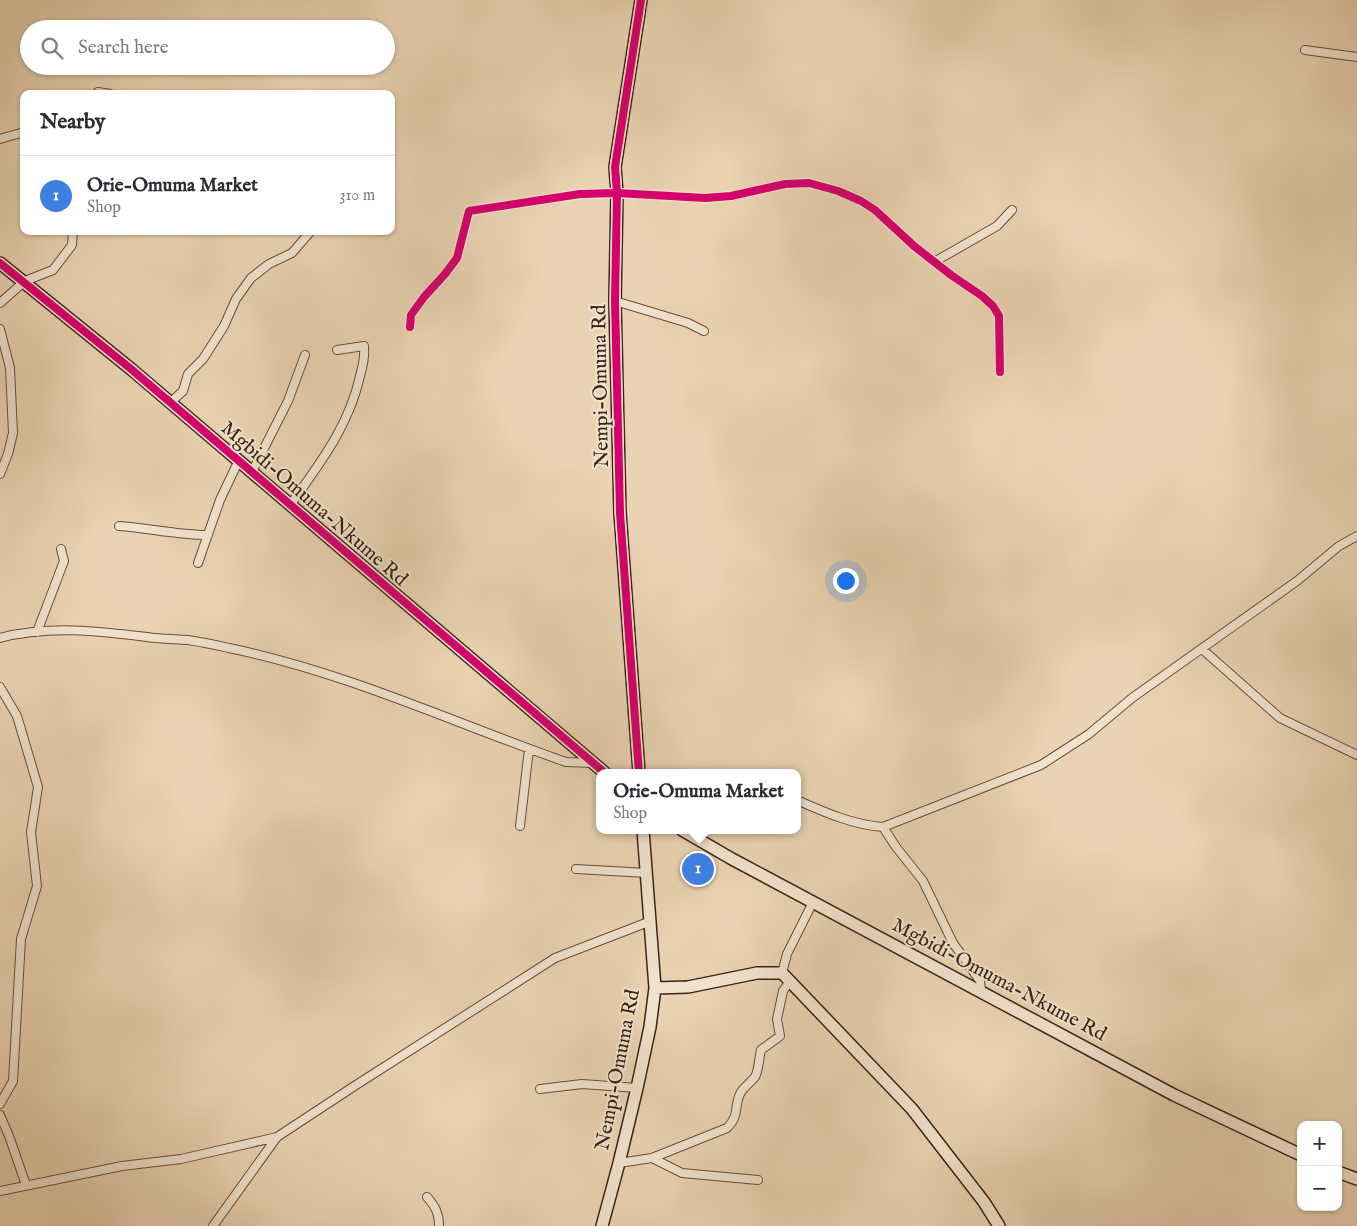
<!DOCTYPE html>
<html lang="en">
<head>
<meta charset="utf-8">
<style>
  body { margin:0; font-family:"IM FELL English",serif; background:#f7f7f7; color:#2b2b33 }
  .controls { position:absolute; right:15px; bottom:15px; display:grid; overflow:hidden; border-radius:10px; box-shadow:0 1px 4px #0004 }
  .controls button { width:45px; height:45px; display:grid; place-items:center; padding:0; border:0; border-bottom:1px solid #e1e1e2; background:#fff; color:#2b2b33; font:25px sans-serif }
  .you { position:absolute; left:845px; top:580px; width:18px; height:18px; margin:-12px; border:4px solid #fff; border-radius:50%; background:#1a73e8; box-shadow:0 0 0 8px #1a73e833 }
  .badge { display:grid; place-items:center; width:32px; height:32px; border-radius:50%; background:#db2777; color:#fff; font-size:16px; font-weight:700 }
  .pin { position:absolute; translate:-50% -50%; border:2px solid #fff; box-shadow:0 1px 5px #0006 }
  .popup { position:absolute; left:596px; top:769px; width:205px; height:65px; box-sizing:border-box; display:grid; place-content:center; border-radius:10px; background:#fff; filter:drop-shadow(0 1px 4px #0005); font-size:16px; white-space:nowrap; color:#7c7c81 }
  .popup b { font-size:19px; color:#2b2b33 }
  .popup::after { content:''; position:absolute; left:50%; top:100%; margin-left:-10px; border:10px solid transparent; border-top-color:#fff }
  .list { margin:0; padding:0; list-style:none }
  h2 { display:flex; justify-content:space-between; align-items:center; height:65px; margin:0; padding:0 20px; font-size:21px }
  h2 small { font-size:16px; font-weight:400; color:#7c7c81 }
  .list li { display:grid; grid-template-columns:32px 1fr auto; gap:15px; align-items:center; box-sizing:border-box; height:80px; padding:0 20px; border-top:1px solid #e1e1e2 }
  .list b { display:block; font-size:19px; white-space:nowrap }
  .list p { margin:0; font-size:16px; white-space:nowrap; color:#7c7c81 }
  .list em { font-size:16px; font-style:normal; color:#7c7c81 }
  .icon { flex:none; width:28px; height:28px; fill:none; stroke:currentColor; stroke-width:2; stroke-linecap:round; stroke-linejoin:round }
  .map { position:relative; flex:none; width:1357px; height:1226px; overflow:hidden }
  .search { position:absolute; background:#fff; box-shadow:0 1px 4px #0004; left:20px; top:20px; width:375px; height:55px; display:flex; align-items:center; gap:12px; box-sizing:border-box; padding:0 18px; border-radius:28px; color:#7c7c81; font-size:19px }
  .panel { position:absolute; background:#fff; box-shadow:0 1px 4px #0004; left:20px; top:90px; width:375px; height:145px; border-radius:10px }
  .map>svg:first-child { display:block }
  .lines { fill:none; stroke-linecap:round; stroke-linejoin:round }
  .street-casing { stroke:#644f3c; stroke-width:10 }
  .secondary-casing { stroke:#382315; stroke-width:14 }
  .street { stroke:#f1e2cd; stroke-width:8 }
  .secondary { stroke:#f1e2cd; stroke-width:11 }
  .cycleway-casing { stroke:#f1e2cd; stroke-width:11 }
  .cycleway { stroke:#d6006c; stroke-width:8 }
  .labels { text-anchor:middle; dominant-baseline:central; stroke-width:4; stroke-linejoin:round; paint-order:stroke }
  .street-label { font-size:20px; fill:#382315; stroke:#f1e2cd }
</style>
</head>
<body>
<div class="map">
<svg width="1357" height="1226" viewBox="0 0 1357 1226">
  <rect width="100%" height="100%" fill="#ead3b2"/>
  <filter id="stains"><feTurbulence type="fractalNoise" baseFrequency=".004" numOctaves="4"/><feColorMatrix values="0 0 0 0 .2 0 0 0 0 .09 0 0 0 0 .02 0 0 0 .5 -.17"/></filter>
  <radialGradient id="worn" r=".72"><stop offset=".6" stop-color="#630" stop-opacity="0"/><stop offset="1" stop-color="#630" stop-opacity=".3"/></radialGradient>
  <g class="lines">
    <defs>
      <path id="street" d="M1305,50L1357,57
        M96,94L98,92L110,94
        M0,139L24,132
        M934,262L997,226L1012,210
        M615,301L688,323L704,331
        M0,303L25,281L53,270L72,245L73,231
        M410,327L411,315L424,297L445,274L457,258L469,211L580,194L617,193L705,198L731,196L785,184L809,183L838,191L861,201L875,210L914,246L951,275L982,296L993,306L999,316L1000,372
        M0,329L10,368L13,433L8,454L0,474
        M171,402L183,391L188,374L203,359L224,326L236,299L251,278L269,264L292,253L311,231
        M252,472L288,401L305,355
        M291,504C320,463 349,426 360,376C363,366 365,357 364,346L337,350
        M119,526C149,528 177,535 208,535
        M198,563L220,500L239,460
        M37,632L64,561L61,549
        M0,638C48,625 99,631 147,637C160,639 174,639 188,640C202,642 216,645 229,648C346,672 454,723 566,762L593,763
        M1202,649L1280,718L1357,755
        M0,687L17,716L38,787L31,832L37,886L21,939L13,1081L0,1104
        M797,800C824,812 853,825 883,827L1041,765L1089,734L1132,698L1297,581L1339,546L1357,536
        M520,826L529,749
        M883,827L896,847L923,881L953,943L980,981L981,991
        M576,869L647,873
        M782,973L787,954L813,902
        M540,1089L582,1084L637,1088
        M0,1115L9,1136L26,1185
        M652,1158L682,1173L758,1180
        M619,1163L652,1158L727,1128C741,1114 733,1106 741,1092C745,1086 751,1082 755,1077C759,1070 759,1058 761,1050L780,1036L777,1019L783,991L790,981
        M0,1191L122,1166L181,1159L277,1137
        M427,1197C435,1206 439,1213 439,1226
        M213,1226L277,1137L356,1085L555,958L651,921"/>
      <path id="secondary" d="M0,263L131,369L605,773
        M639,773L620,513L615,301L617,193L615,167L641,0
        M682,830L732,859L1174,1095L1301,1155
        M655,988L688,987L757,973H782L912,1109L984,1202L999,1226
        M1338,1172L1357,1179
        M602,1226L619,1163L637,1088L650,1027L655,988L643,830"/>
    </defs>
    <use href="#street" class="street-casing"/>
    <use href="#secondary" class="secondary-casing"/>
    <use href="#street" class="street"/>
    <use href="#secondary" class="secondary"/>
    <defs>
      <path id="cycleway" d="M0,263L131,369L605,773
        M410,327L411,315L424,297L445,274L457,258L469,211L580,194L617,193L705,198L731,196L785,184L809,183L838,191L861,201L875,210L914,246L951,275L982,296L993,306L999,316L1000,372
        M639,773L620,513L615,301L617,193L615,167L641,0"/>
    </defs>
    <use href="#cycleway" class="cycleway-casing"/>
    <use href="#cycleway" class="cycleway"/>
  </g>
  <g class="labels">
    <g class="street-label">
      <text transform="translate(601 386) rotate(-91)">Nempi-Omuma Rd</text>
      <text transform="translate(314 504) rotate(41)">Mgbidi-Omuma-Nkume Rd</text>
      <text transform="translate(999 980) rotate(28)">Mgbidi-Omuma-Nkume Rd</text>
      <text transform="translate(618 1070) rotate(-79)">Nempi-Omuma Rd</text>
    </g>
  </g>
  <rect width="100%" height="100%" filter="url(#stains)"/>
  <rect width="100%" height="100%" fill="url(#worn)"/>
</svg>
<div class="controls">
<button>+</button>
<button>−</button>
</div>
<div class="you"></div>
<div class="pin badge" style="left:698px;top:869px;background:#3f7fe0">1</div>
<div class="popup"><b>Orie-Omuma Market</b>Shop</div>
<div class="search"><svg class="icon" aria-label="search" viewBox="0 0 24 24"><circle cx="10" cy="10" r="6"/><path d="M15 15l6 6"/></svg>Search here</div>
<section class="panel">
<h2>Nearby<small></small></h2>
<ul class="list">
<li><span class="badge" style="background:#3f7fe0">1</span><div><b>Orie-Omuma Market</b><p>Shop</p></div><em>310 m</em></li>
</ul>
</section>
</div>
</body>
</html>
